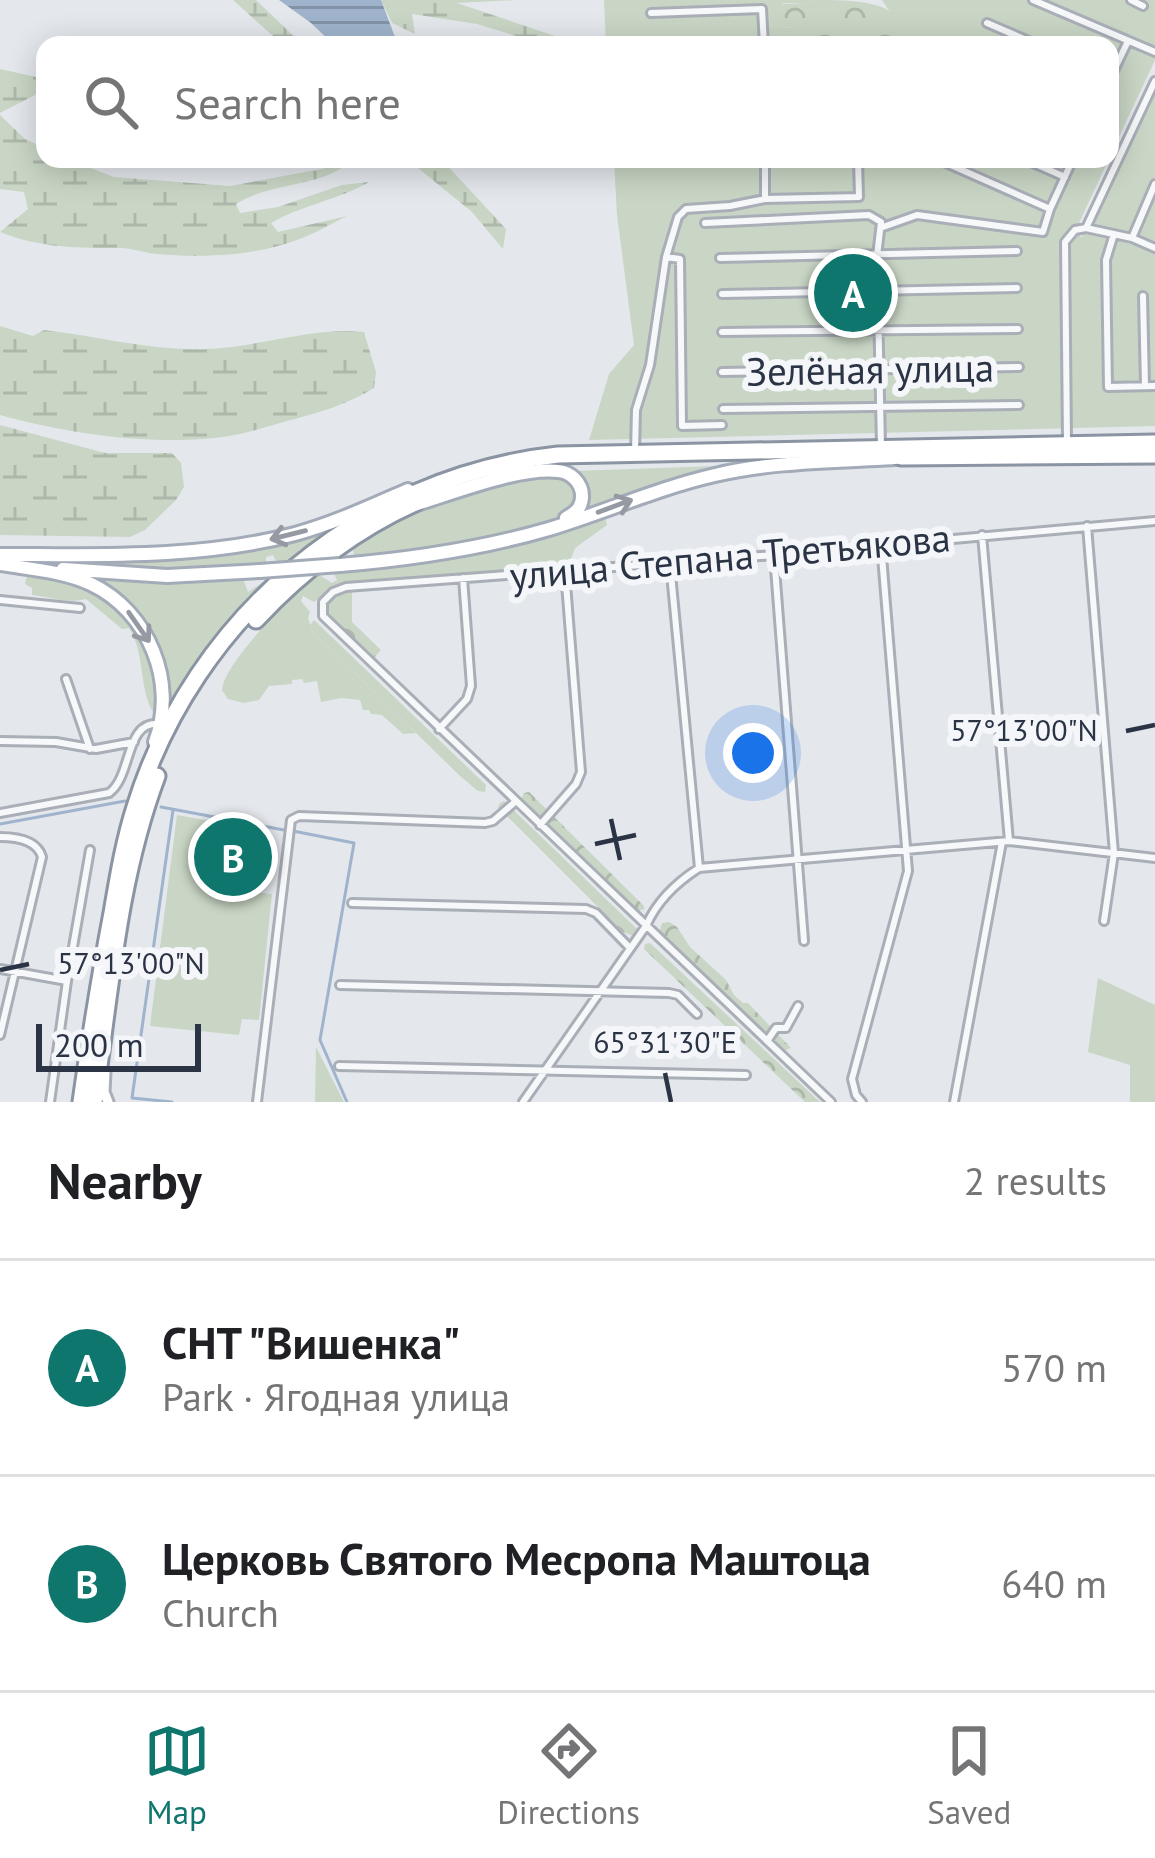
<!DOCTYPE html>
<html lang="en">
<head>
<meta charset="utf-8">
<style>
  body { margin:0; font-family:"PT Sans",sans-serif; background:#f6f6f6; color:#202124 }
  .scale { position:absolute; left:36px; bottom:30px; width:165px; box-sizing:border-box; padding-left:12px; border:6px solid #2b3445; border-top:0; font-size:33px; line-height:42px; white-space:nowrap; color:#2b3445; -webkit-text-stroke:9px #f4f6f9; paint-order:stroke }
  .you { position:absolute; left:753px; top:753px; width:42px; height:42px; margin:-30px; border:9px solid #fff; border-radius:50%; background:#1a73e8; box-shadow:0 0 0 18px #1a73e833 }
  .badge { display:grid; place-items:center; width:78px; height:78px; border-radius:50%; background:#0f766e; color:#fff; font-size:39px; font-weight:700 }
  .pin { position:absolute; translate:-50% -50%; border:6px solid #fff; box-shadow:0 3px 12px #0006 }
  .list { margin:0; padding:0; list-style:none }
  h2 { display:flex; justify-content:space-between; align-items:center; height:156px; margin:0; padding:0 48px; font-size:51px }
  h2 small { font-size:39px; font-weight:400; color:#757577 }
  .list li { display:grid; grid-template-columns:78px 1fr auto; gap:36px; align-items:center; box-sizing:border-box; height:216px; padding:0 48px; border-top:3px solid #e0e0e0 }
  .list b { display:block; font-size:45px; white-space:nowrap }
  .list p { margin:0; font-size:39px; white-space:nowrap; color:#757577 }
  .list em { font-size:39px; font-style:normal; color:#757577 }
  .icon { flex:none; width:66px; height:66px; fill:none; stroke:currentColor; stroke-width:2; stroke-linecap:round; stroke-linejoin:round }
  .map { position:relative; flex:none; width:1155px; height:1102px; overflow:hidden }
  .search { position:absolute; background:#fff; box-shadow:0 6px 30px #0003; left:36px; right:36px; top:36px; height:132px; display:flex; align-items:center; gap:30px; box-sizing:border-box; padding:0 42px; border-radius:24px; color:#757577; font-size:45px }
  .sheet { height:588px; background:#fff }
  nav { display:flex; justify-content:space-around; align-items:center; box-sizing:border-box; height:168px; border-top:3px solid #e0e0e0; background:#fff; font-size:33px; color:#757577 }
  nav a { display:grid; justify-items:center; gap:6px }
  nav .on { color:#0f766e }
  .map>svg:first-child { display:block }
  .green { fill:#c9d6c5 }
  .forest { fill:url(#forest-crowns) }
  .wetland { fill:url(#wetland-marsh) }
  .water { fill:url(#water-rules) }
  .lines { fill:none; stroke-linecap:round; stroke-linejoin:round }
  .stream { stroke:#9fb4cc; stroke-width:3 }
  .street-casing { stroke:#a9aeb7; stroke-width:12 }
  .secondary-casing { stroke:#a9aeb7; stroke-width:15 }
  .primary-casing { stroke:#a3abb8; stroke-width:18 }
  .highway-casing { stroke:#8b94a3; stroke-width:21 }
  .street { stroke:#f7f8fa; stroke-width:6 }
  .secondary { stroke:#fff; stroke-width:9 }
  .primary { stroke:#fff; stroke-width:12 }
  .highway { stroke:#fff; stroke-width:15 }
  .primary-bridge-casing { stroke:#a3abb8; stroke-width:18; stroke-linecap:butt }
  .primary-bridge { stroke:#fff; stroke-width:12 }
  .oneway { stroke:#959aa2 }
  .ticks { fill:none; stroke:#2b3445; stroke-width:4.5 }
  .labels { text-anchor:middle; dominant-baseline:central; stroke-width:12; stroke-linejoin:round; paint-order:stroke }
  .street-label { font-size:39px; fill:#2b3445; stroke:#f4f6f9 }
  .ticks-label { font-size:30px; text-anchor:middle; fill:#2b3445; stroke:#f4f6f9; stroke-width:12; stroke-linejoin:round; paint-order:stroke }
</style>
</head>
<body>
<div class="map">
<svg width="1155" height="1102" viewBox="0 0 1155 1102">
  <defs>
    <pattern id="forest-crowns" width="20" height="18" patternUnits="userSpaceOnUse" patternTransform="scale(3)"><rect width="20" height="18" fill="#c9d6c5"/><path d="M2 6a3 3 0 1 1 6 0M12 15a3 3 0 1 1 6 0" fill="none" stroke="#adb8ab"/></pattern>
    <pattern id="wetland-marsh" width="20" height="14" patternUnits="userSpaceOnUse" patternTransform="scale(3)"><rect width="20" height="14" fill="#c9d6c5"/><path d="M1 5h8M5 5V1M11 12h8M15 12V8" fill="none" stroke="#adb8ab"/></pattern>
    <pattern id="water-rules" width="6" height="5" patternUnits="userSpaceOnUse" patternTransform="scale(3)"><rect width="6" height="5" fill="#9fb4cc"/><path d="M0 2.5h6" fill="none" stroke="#8293a7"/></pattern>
  </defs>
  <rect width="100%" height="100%" fill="#e4e7ec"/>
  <path class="green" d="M604,0H817L806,4L783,3L769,18L770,26L793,28L800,43L806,45H606Z
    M882,0H1155V60L1110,156V45H901L896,40L893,17Z
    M1155,94V426L589,440L609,374L634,345L617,215L614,159H1109L1079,223L1081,238Z
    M746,465L582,513L574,471Z
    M561,475C580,484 580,500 567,515C497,538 427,554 354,557L353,548L350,545C414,509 487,480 561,475Z
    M605,517L607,525L575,548L569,564L334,588L314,602L303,596L301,601L310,612L308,618L312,631L416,733L403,734L382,715L371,714L369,710H363L360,700L341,698L321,702L317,681L304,683L302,679L292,680V684L269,686L259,700L244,703L228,699L222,690C224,662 294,594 316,573L332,583L337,580L333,572L460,558L516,545Z
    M344,523L308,549H300L292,562L277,563L273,555L266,557V564L141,570L35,561L155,557Z
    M27,575C110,584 161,627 155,715C138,691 146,654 129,628L122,629L86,599C67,604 51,597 32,595V588L25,584Z
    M272,576H278L166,715L156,646L84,577L154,582L243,578L248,592Z
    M177,815L215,822L207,887L272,894L259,1020L242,1019L239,1035L150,1026Z
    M1098,978L1155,1005V1102H1130V1065L1088,1052Z
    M316,1047L344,1102H315Z"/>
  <path class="forest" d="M817,0C837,0 886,0 893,16C897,28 893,34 901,45L864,41L806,45L800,43L793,28L770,26L769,18L774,4H806Z
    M344,591H352V622L381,650L372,660L329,617V602Z
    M314,620L486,785L485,792L478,791L460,776L312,631L310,625Z
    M529,792L644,906V909L638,911L521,799L524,793Z
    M504,801L637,929L636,937L623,932L498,807L500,803Z
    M669,922L677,927L690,947L726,980L734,995L743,1003H748L791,1048L785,1050L659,932L662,923Z
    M650,943L820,1102H805L644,949L645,944Z"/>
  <path class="wetland" d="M233,0H256L303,45H283Z
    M381,0H517L457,3L582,45H546L477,24L412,14L415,34L392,23Z
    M0,69L45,79V96L37,94L0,113Z
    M0,115L25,139L45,148V159H67L114,177L230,186L348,164C315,188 271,182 236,204L240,213L278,207L342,185L369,182C338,200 302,205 271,223L278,232L347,216C331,224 314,234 297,240C254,256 202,258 157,254C145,253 133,248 120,248C79,248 39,248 0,232L28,209L24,192L0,189Z
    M407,159H441L506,229L503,249L472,212Z
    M0,326L33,336L44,330C97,336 151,351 204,349C257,348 314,326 364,332L376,372L374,388C346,405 318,413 287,421C263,428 238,436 214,438C146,445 65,433 0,415Z
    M0,425L105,453H172L181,463L184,487L176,500L145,530L130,537L0,535Z"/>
  <path class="water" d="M279,0H381L398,45H334L311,23Z"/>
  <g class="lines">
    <path class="stream" d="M161,807L284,830
      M0,824L125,801
      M293,831L354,843L320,1040L347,1102
      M172,1102L132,1098L173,810"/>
    <defs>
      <path id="street" d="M1033,0L1155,52
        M1131,0L1143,6
        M651,13L762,9L764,45
        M987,23L1038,45
        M1110,79L1128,41
        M765,159V199
        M937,159L1050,209
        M1024,159L1065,177
        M655,160L729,159
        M705,223L869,215L881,222L877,256L881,447
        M883,227L917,215L1043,232L1050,209L1073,159
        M1086,228L1155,81
        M1086,228L1132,238L1155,248
        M1114,234L1106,260L1108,387L1155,386
        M1132,238L1155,184
        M666,257L680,259L682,426L722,425
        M720,258L1017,251
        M722,294L1017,288
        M1143,296L1145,386
        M722,332L1018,329
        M722,372L1019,367
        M723,409L1019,405
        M1067,441L1065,242L1075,230L1086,228
        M635,452L636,410L650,365L666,257L678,217L686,209L730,206L765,199L859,197L858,159
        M1087,526L1114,853L1104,921
        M982,535L1009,841
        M774,555L804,941
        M670,563L699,868
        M0,600L80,608
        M66,679L90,749
        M439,729L467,699L471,686L463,578
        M0,741L56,742L96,749L134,742
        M0,813L109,793C133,776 124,720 160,724
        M540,825L576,784L581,772L565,571
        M0,837C16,837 37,840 42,857L0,1035
        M352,903L586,909L596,913L630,948
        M0,969L67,981
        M340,985L669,993L678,995L697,1014
        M767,1041L776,1028H786L798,1006
        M339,1066L746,1075
        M50,1102L67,981L90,850
        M257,1102L291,820L299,816L485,823L493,821L515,802
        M523,1102L646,926C657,901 677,882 699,868L1009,841L1155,858
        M831,1102L323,616V602L333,592L346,587L774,555L1155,521
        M862,1102L856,1095L852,1079L908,871L881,544
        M954,1102L1002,842"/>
      <path id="secondary" d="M105,1072L104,1092L108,1102"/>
      <path id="primary" d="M410,506C448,495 520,466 558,471C571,472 582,483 582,496C582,508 575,513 566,518
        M0,555C98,555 200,559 295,534C335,523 371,506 408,490
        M0,564C30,569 63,571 91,584C148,611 178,682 155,742
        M340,565C412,559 480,549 549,529C605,512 658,488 715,475C778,460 844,462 908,457
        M63,569L167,576L260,571"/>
      <path id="highway" d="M901,457L1155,455
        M256,620C302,571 353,531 415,503
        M81,1102C90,1039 100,976 112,913C118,878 124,841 135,807C194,617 361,476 558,455L1155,443
        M94,1102C110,994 118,879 157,776"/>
    </defs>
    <use href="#street" class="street-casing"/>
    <use href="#secondary" class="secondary-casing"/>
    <use href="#primary" class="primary-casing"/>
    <use href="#highway" class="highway-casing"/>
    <use href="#street" class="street"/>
    <use href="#secondary" class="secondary"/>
    <use href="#primary" class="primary"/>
    <use href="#highway" class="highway"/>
    <defs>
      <path id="primary-bridge" d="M260,571L340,565"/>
    </defs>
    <use href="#primary-bridge" class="primary-bridge-casing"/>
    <use href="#primary-bridge" class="primary-bridge"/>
  </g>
  <defs><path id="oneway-shaft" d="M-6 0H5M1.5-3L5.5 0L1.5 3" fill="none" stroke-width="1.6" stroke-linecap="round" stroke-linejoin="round" transform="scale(3)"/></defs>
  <g class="oneway">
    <use href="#oneway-shaft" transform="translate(615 506) rotate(-20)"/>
    <use href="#oneway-shaft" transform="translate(288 535) rotate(166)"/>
    <use href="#oneway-shaft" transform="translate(139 627) rotate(55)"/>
  </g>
  <path class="ticks" d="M1126,731L1155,725M611,819L620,860M595,844L636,835M0,970L29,964M665,1073L671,1102"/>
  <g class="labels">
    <g class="street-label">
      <text transform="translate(870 369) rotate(-1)">Зелёная улица</text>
      <text transform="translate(730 556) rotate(-5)">улица Степана Третьякова</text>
    </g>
  </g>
  <g class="ticks-label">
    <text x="1024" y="741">57°13'00"N</text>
    <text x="131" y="974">57°13'00"N</text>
    <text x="665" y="1053">65°31'30"E</text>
  </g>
</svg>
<div class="scale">200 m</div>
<div class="you"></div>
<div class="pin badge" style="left:853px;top:293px">A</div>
<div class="pin badge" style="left:233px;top:857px">B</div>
<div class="search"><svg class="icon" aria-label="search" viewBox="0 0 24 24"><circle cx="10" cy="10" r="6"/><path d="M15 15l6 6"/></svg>Search here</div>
</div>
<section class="sheet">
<h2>Nearby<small>2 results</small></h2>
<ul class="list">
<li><span class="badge">A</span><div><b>СНТ &quot;Вишенка&quot;</b><p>Park · Ягодная улица</p></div><em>570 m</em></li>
<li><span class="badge">B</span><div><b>Церковь Святого Месропа Маштоца</b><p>Church</p></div><em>640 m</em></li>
</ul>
</section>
<nav>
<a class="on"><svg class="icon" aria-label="map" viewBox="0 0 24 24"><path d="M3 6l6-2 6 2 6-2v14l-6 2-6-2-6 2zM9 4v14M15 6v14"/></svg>Map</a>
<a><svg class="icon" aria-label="directions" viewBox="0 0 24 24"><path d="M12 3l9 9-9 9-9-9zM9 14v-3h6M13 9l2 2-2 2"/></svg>Directions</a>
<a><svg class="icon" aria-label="saved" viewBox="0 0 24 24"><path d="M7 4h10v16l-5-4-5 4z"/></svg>Saved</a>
</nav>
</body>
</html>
